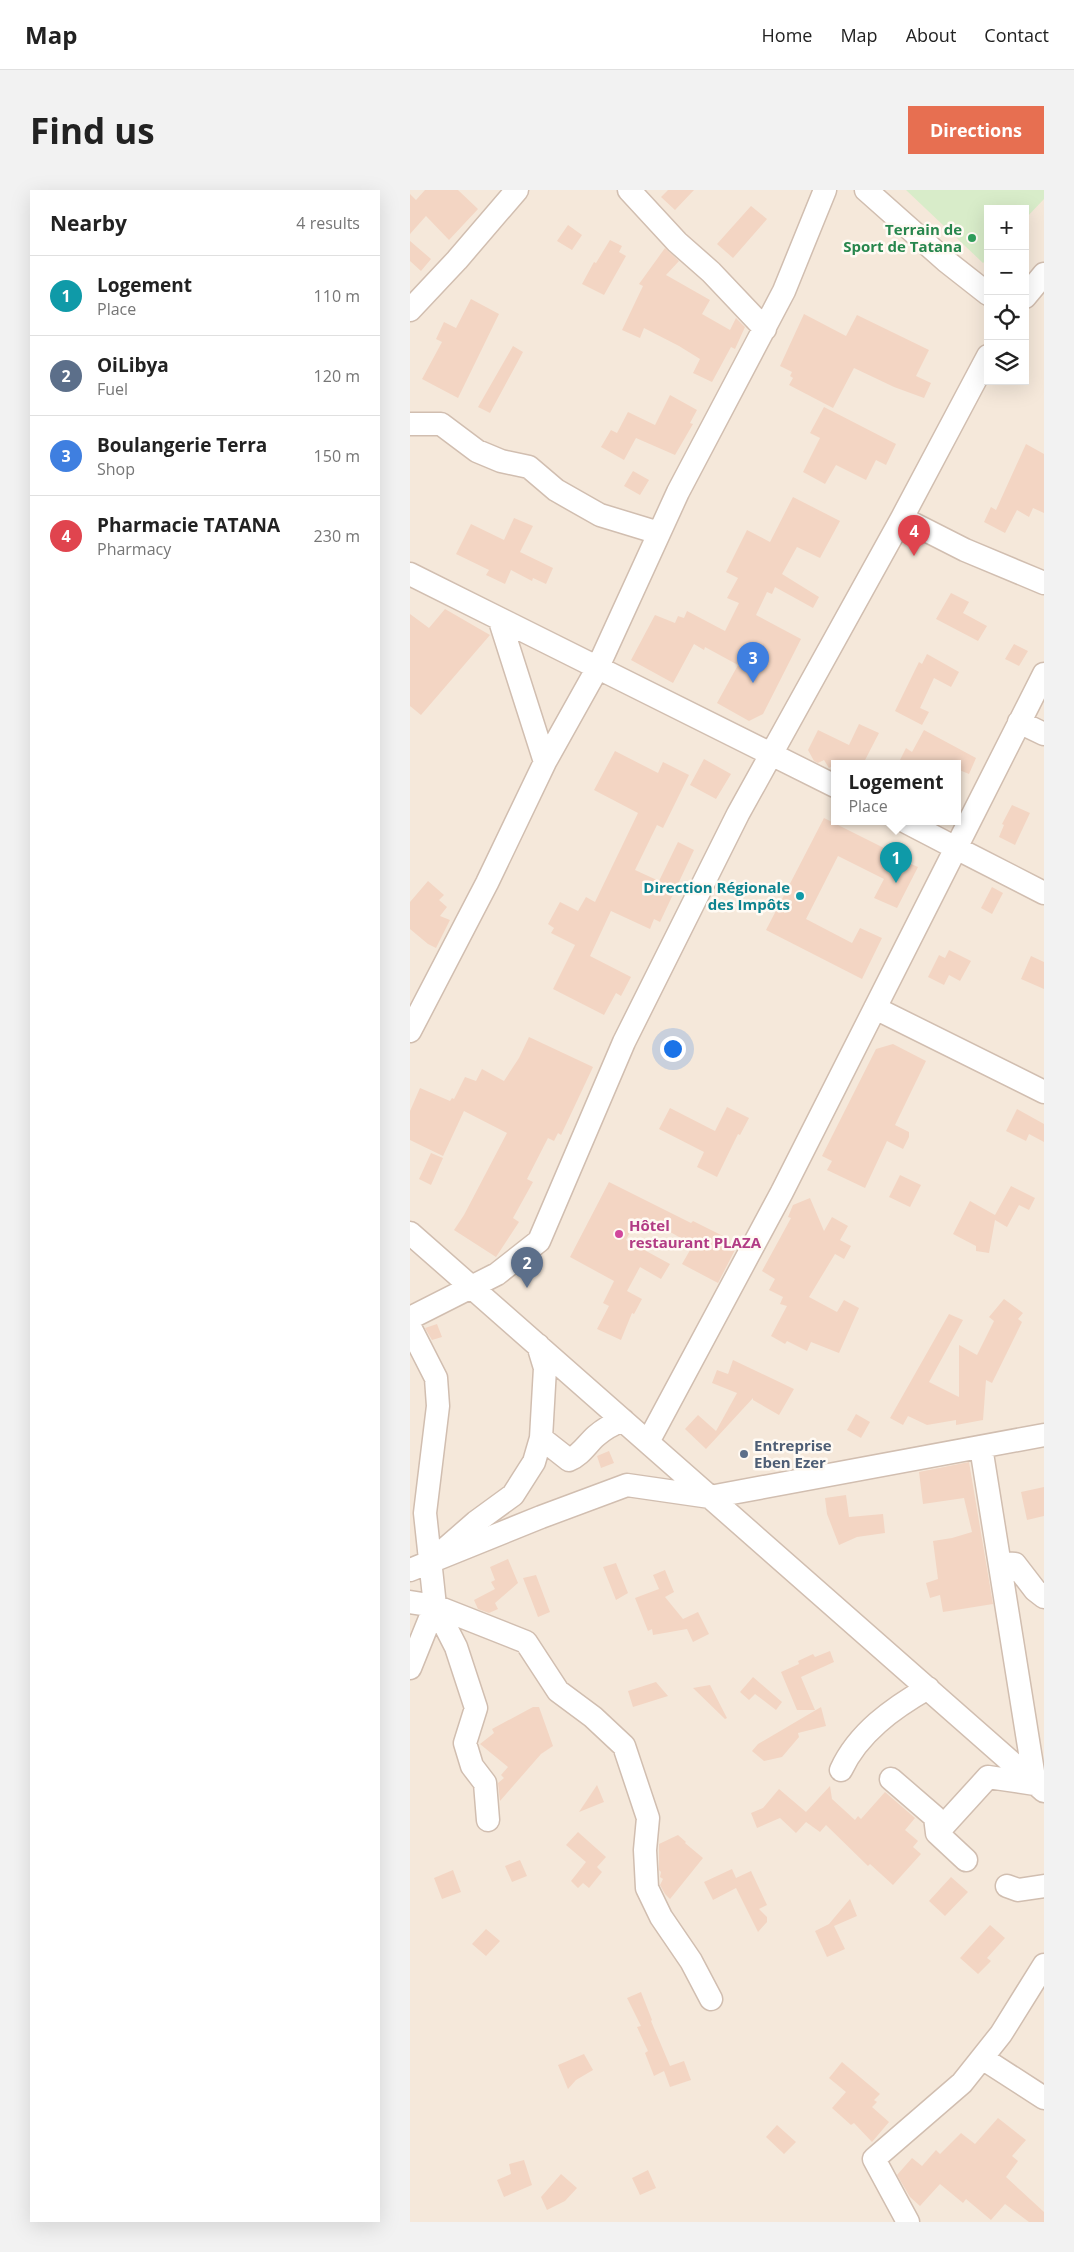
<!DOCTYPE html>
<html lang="en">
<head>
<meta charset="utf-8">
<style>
  body { margin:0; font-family:"Open Sans",sans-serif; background:#f2f2f2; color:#222 }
  .controls { position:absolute; right:15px; top:15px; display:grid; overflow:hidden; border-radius:0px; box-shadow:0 5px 20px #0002 }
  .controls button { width:45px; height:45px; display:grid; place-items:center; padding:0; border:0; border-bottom:1px solid #e0e0e0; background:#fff; color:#222; font:25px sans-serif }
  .you { position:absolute; left:262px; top:858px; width:18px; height:18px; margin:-12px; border:4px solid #fff; border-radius:50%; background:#1a73e8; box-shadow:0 0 0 8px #1a73e833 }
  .badge { display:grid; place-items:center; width:32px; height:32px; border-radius:50%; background:#e76f51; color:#fff; font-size:16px; font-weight:700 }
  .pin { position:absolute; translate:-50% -41px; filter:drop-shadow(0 1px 2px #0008) }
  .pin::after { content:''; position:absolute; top:26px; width:18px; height:15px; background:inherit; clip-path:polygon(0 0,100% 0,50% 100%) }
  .popup { position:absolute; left:421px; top:570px; width:130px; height:65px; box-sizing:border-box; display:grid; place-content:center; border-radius:0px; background:#fff; filter:drop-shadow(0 1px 4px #0005); font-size:16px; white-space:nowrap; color:#767676 }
  .popup b { font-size:19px; color:#222 }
  .popup::after { content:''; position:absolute; left:50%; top:100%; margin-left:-10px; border:10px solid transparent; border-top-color:#fff }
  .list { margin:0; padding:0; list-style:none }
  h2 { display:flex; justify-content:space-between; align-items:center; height:65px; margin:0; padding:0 20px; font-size:21px }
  h2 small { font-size:16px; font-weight:400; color:#767676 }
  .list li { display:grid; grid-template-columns:32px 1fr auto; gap:15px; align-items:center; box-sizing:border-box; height:80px; padding:0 20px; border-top:1px solid #e0e0e0 }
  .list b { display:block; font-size:19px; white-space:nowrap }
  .list p { margin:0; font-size:16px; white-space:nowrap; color:#767676 }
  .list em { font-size:16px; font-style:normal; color:#767676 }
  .icon { flex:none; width:28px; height:28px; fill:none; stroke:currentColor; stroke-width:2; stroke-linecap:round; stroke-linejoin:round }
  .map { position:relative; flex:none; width:634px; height:2032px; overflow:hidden; border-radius:0px }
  header { display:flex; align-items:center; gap:30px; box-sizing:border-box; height:70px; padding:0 25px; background:#fff; border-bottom:1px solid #e0e0e0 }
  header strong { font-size:24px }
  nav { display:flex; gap:28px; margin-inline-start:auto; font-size:18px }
  .intro { display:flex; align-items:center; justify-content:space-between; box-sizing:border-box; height:120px; padding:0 30px }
  h1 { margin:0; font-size:35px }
  .button { padding:12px 22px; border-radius:0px; background:#e76f51; color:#fff; font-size:18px; font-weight:700 }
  main { display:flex; gap:30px; padding:0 30px }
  aside { flex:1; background:#fff; border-radius:0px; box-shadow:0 5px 20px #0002 }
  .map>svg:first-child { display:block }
  .residential { fill:#f5e8da; fill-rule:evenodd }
  .green { fill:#d8ecc9 }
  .building { fill:#f3d5c3 }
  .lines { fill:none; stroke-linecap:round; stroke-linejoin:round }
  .minor-casing { stroke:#d1beb0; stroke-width:25 }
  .minor { stroke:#fff; stroke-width:22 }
  .leisure-dot { fill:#2e9e5b; stroke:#fffaf3; stroke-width:2 }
  .culture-dot { fill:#0f9aa8; stroke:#fffaf3; stroke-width:2 }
  .hotel-dot { fill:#d1479c; stroke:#fffaf3; stroke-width:2 }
  .service-dot { fill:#5c6f8a; stroke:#fffaf3; stroke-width:2 }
  .labels { text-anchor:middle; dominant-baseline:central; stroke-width:5; stroke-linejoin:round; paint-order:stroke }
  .leisure-label { font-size:15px; font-weight:bold; fill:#27864d; stroke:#fffaf3; text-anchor:end }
  .culture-label { font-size:15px; font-weight:bold; fill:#0d838f; stroke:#fffaf3; text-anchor:end }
  .hotel-label { font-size:15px; font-weight:bold; fill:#b23c85; stroke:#fffaf3; text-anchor:start }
  .service-label { font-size:15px; font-weight:bold; fill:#4e5e75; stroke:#fffaf3; text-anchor:start }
</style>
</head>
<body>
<header>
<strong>Map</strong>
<nav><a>Home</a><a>Map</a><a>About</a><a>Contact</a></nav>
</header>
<div class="intro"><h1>Find us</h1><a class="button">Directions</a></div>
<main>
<aside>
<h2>Nearby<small>4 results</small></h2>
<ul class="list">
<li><span class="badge" style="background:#0f9aa8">1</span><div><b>Logement</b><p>Place</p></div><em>110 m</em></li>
<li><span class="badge" style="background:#5c6f8a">2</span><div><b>OiLibya</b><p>Fuel</p></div><em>120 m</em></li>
<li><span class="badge" style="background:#3f7fe0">3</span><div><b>Boulangerie Terra</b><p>Shop</p></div><em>150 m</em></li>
<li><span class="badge" style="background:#e0444e">4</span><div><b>Pharmacie TATANA</b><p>Pharmacy</p></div><em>230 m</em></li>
</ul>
</aside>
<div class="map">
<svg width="634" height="2032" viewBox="0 0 634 2032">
  <rect width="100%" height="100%" fill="#fdf6ec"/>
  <path class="residential" d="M0,0H634V2032H0ZM578,19H615V191H578ZM425,574H547V632H425Z"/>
  <path class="green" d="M496,0H634V9L615,29V19H578V68L573,73Z"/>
  <path class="building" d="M15,0H48L68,19L39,50L16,26L0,44V4L6,10Z
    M258,0H284L265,20L251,7Z
    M341,16L357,29L323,68L307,54Z
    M158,35L172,45L162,60L147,51Z
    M200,50L212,56L209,62L216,66L194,105L172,94L184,72L186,73Z
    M0,51L21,69L11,81L0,71Z
    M255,58L269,71L256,85L300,110L292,124L320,140L326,128L335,137L325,159L321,157L302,192L283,183L290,169L269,156L234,138L230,148L212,140L233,96L229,94Z
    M61,109L89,124L48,208L12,189L32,152L26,149L34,132L46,138Z
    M394,124L436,146L447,125L519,160L506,186L521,193L514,208L484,197L444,178L423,218L379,195L383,188L380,186L382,182L370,176Z
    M103,156L113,162L80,223L68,217Z
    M260,205L287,220L280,233L283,234L265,265L226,248L214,270L191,257L201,240L207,243L218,222L245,235Z
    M414,217L486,254L476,275L466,270L456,290L426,275L415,294L393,282L410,248L400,243Z
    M616,254L634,264V323L623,318L619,327L607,320L595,343L574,332L581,317L586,320Z
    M223,281L239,290L230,305L214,296Z
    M383,307L430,331L410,368L387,357L372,384L409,407L403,418L365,397L362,404L357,402L346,425L391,449L353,524L339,531L307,513L328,475L295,457L294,460L284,454L263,493L221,470L245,425L265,433L268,426L274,428L277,421L315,441L329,413L317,408L328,388L316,382L337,340L360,352Z
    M104,328L123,336L110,362L143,378L136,394L123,388L122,391L101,380L95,394L76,385L79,380L46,364L61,334L94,350Z
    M541,403L559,412L553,423L577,436L568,451L526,429Z
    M35,419L80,445L11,525L0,516V424L19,438Z
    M604,454L618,461L609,476L595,469Z
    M517,464L549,482L541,497L524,488L510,518L519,522L512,535L485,521L509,472L512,474Z
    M449,534L469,543L453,574H425L419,578L414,570L408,573L404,571L398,560L408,540L439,555Z
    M514,540L566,568L559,584L547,579V574H488L496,558L502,562Z
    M205,561L248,583L253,572L279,585L253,638L247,635L225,680L249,691L268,652L284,660L250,732L244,729L240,739L201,721L180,766L221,787L211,806L206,803L194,825L143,799L165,755L141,743L144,738L138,734L150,712L168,721L176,707L185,712L228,623L184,600Z
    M294,569L321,584L306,609L280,595Z
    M602,615L620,623L605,655L589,647L594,635L592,634Z
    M414,628L476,659L474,662L508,677L487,718L464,708L474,689L428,666L396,729L442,753L450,738L472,748L452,789L356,740Z
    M18,691L34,705L29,710L37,717L30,726L40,730L26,758L18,754L0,739V712Z
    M582,697L593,703L582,724L571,718Z
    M539,760L561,771L550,791L539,785L534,795L518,787L529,765L535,768Z
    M621,766L634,772V799L611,789Z
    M119,847L183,877L151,945L148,943L144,951L138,948L117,989L123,992L103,1028L109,1032L86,1067L44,1040L54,1025L97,943L54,921L33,966L0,950V921L10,898L40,911L42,908L44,909L55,887L66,891L72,879L94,891L109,868Z
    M483,854L516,871L485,935L499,942V947L493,959L477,951L455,998L417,980L422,971L412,966L466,859Z
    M317,917L339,928L330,945L328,944L307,987L287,977L294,962L249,939L260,918L305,941Z
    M607,919L634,934V952L619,944L616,951L596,941Z
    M21,963L33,968L21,995L9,989Z
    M490,985L511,995L500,1017L479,1007Z
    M199,992L281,1033L283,1031L317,1048L316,1050L327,1056L308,1093L272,1074L283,1055L248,1035L246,1038L227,1028L216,1050L260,1074L251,1089L230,1077L217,1101L232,1109L224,1124L222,1123L211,1150L187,1139L199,1116L193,1113L204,1091L160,1067Z
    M601,996L625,1008L619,1020L609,1015L597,1037L585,1030L579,1063L566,1061V1056L543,1044L560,1011L585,1025Z
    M400,1008L414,1041L422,1027L438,1036L430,1050L441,1056L434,1069L425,1064L399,1107L427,1122L434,1110L449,1118L429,1163L401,1152L397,1161L377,1151L375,1154L361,1146L377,1116L370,1114L373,1107L359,1100L365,1089L352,1081L381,1028L378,1027L383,1015Z
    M594,1109L613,1123L608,1129L612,1132L582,1193L576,1190L573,1230L546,1235V1230L517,1235L498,1226L493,1235L480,1228L539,1124L553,1130L519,1192L549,1207V1155L567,1165L584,1131L579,1127Z
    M27,1134L32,1147L22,1150L15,1138Z
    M323,1170L384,1199L369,1225L343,1210V1208L296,1259L275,1239L288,1225L306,1241L327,1203L302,1193L307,1180L318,1184Z
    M446,1224L460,1232L451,1248L437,1240Z
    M199,1261L204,1273L191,1278L187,1266Z
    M559,1272L583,1414L533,1422L530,1405L520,1408L516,1393L528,1389L523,1351L542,1348L562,1342L554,1308L513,1314L509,1282Z
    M634,1297V1326L617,1330L611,1302Z
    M436,1305L439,1327L473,1324L475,1343L447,1347L429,1355L417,1324L415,1308Z
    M98,1369L108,1393L85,1413L88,1419L79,1423L68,1419L64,1410L85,1399L81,1392L85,1390L80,1377Z
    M206,1373L218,1403L206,1410L193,1377Z
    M255,1380L264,1402L255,1407L273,1429L288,1422L299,1444L283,1452L277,1439L243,1445L242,1439L238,1441L225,1408L249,1399L243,1385Z
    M126,1385L140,1422L128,1427L113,1388Z
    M420,1461L424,1472L391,1487L405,1520H387L371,1482L389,1474L388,1471L403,1464L405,1467Z
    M343,1487L372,1512L366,1520L345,1504L339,1510L330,1502Z
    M246,1492L258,1506L223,1517L218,1501Z
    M300,1495L317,1528L315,1529L283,1498Z
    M123,1517H129L143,1556L131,1564L90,1611L88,1593L94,1588L91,1585L98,1577L70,1554L84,1543L82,1539Z
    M411,1517L416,1536L388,1543L389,1547L372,1567L354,1571L342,1561L348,1554Z
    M187,1595L194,1612L169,1622Z
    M420,1596L422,1609L445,1630L448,1626L451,1629L475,1602L505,1628L495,1640L508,1651L503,1657L511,1664L483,1695L460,1674L458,1676L416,1635L410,1642L396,1632L386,1643L370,1628L347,1638L341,1623L353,1618L369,1599L396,1622Z
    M168,1642L196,1667L187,1677L192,1682L179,1698L173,1693L168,1698L161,1691L176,1672L156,1655Z
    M268,1645L276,1652L275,1653L293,1668L260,1709L255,1704L250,1695L253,1689L250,1687L251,1682L249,1680V1654Z
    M110,1670L117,1686L102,1692L95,1676Z
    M322,1679L326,1688L341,1681L357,1715L349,1719L357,1727V1732L348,1742L326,1698L303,1710L294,1692Z
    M43,1680L51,1702L32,1709L24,1688Z
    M541,1687L558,1702L535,1726L519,1711Z
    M440,1709L447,1726L424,1736L435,1759L417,1767L405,1741L419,1734Z
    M580,1735L595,1748L577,1768L581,1771L568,1784L550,1768Z
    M76,1739L90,1751L76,1766L62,1754Z
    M231,1802L242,1830L241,1831L260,1876L274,1871L281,1890L260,1897L254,1881L244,1886L235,1863L238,1861L227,1837L231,1836L217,1808Z
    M174,1864L183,1880L166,1890L158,1899L148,1875Z
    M432,1872L470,1904L464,1910L467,1912L462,1917L479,1932L462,1952L444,1933L441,1935L422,1918L436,1902L419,1888Z
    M588,1928L616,1950L602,1966L608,1971L596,1987L634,2022V2032H619L595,2014L581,2030L556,2009L553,2013L530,1994L510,2016L500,2007L487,1985L502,1968L512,1976L526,1960L530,1964L551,1943L565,1954Z
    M367,1935L386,1952L374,1964L356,1947Z
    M114,1970L122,1995L94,2007L87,1990L101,1984L99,1974Z
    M238,1980L246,1998L230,2005L222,1988Z
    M151,1984L167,1998L155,2011L137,2020L131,2007Z"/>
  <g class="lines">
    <defs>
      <path id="minor" d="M219,0L267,52L301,82L355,139
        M456,0L536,71L578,104
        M615,107L634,84
        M0,120L47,70L107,0
        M0,234H31L67,261L91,271L119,277L146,300L190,325L249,343
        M492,328L555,360L634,393
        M0,384L425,596
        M90,431L135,572
        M609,532L634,544
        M496,632L546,658L634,484
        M465,818L634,902
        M0,841L77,693L135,572L187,479L268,302L374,101L415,0
        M0,1043L634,1601
        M0,1128L87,1084L129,1051L214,852L328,624L492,328L578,166
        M0,1137L26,1188L28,1216L15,1323L25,1416L46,1457L66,1518L55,1553L62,1576L75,1593L78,1630
        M131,1248L159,1270C170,1266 177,1254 186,1246C194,1239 203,1234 213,1230
        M238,1252L372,1002L546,658L634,703
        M35,1359L66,1332L103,1305L124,1272L131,1248L135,1178L128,1155
        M591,1373L605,1374L625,1400L634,1407
        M0,1380L131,1327L217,1295L300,1307L634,1245
        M0,1412L25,1416L116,1452L148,1501L183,1527L214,1556L238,1628L235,1660L237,1698L251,1727L281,1771L301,1809
        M0,1478L25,1416
        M431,1580C448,1543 483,1518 518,1498
        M481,1589L525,1627L527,1643
        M556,1670L527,1643L578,1587L625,1594L571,1257
        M597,1696L608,1700L634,1696
        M572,1868L634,1908
        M498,2032L464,1969L552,1893L591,1844L634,1775"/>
    </defs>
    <use href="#minor" class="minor-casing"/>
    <use href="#minor" class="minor"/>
  </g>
  <circle class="leisure-dot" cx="562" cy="48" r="5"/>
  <circle class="culture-dot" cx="390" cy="706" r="5"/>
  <circle class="hotel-dot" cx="209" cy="1044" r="5"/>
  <circle class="service-dot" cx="334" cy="1264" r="5"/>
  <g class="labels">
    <g class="leisure-label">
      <text x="552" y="39">Terrain de<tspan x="552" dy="17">Sport de Tatana</tspan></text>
    </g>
    <g class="culture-label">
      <text x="380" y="697">Direction Régionale<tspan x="380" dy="17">des Impôts</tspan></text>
    </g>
    <g class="hotel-label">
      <text x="219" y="1035">Hôtel<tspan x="219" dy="17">restaurant PLAZA</tspan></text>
    </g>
    <g class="service-label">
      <text x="344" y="1255">Entreprise<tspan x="344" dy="17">Eben Ezer</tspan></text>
    </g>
  </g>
</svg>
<div class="controls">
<button>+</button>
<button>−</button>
<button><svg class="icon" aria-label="locate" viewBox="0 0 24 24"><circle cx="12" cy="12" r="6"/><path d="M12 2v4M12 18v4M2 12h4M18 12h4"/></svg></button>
<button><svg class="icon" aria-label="layers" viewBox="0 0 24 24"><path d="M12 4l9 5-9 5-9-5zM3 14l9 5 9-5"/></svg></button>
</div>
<div class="you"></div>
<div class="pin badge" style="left:486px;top:693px;background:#0f9aa8">1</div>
<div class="popup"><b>Logement</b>Place</div>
<div class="pin badge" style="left:117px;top:1098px;background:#5c6f8a">2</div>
<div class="pin badge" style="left:343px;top:493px;background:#3f7fe0">3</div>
<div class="pin badge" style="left:504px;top:366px;background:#e0444e">4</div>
</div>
</main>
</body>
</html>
